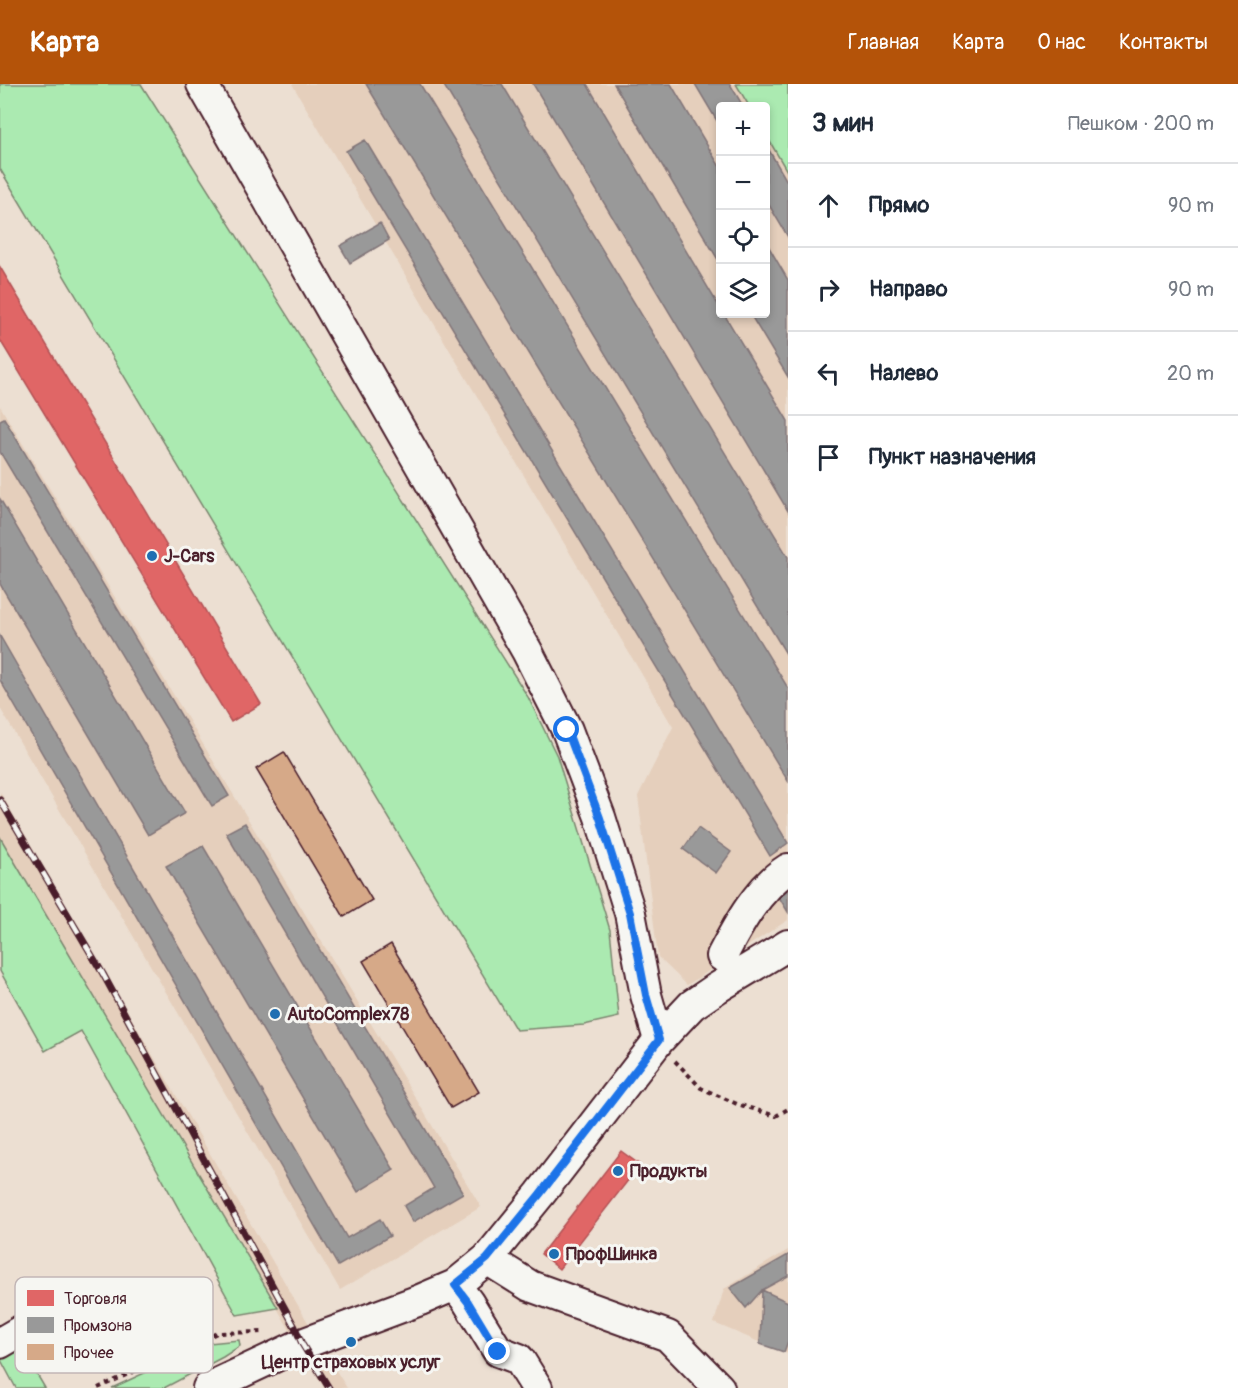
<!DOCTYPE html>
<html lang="ru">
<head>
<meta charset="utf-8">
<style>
  body { margin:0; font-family:Pangolin,sans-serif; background:#f6f6f7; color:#1f2937 }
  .controls { position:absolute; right:18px; top:18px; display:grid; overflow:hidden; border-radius:6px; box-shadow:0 3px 9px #0003 }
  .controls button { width:54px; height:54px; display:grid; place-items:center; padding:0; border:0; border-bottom:2px solid #e0e1e3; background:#fff; color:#1f2937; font:30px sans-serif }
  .stop { position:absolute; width:18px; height:18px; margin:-14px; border:4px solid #1a73e8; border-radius:50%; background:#fff }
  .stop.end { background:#1a73e8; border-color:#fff; box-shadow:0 2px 6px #0008 }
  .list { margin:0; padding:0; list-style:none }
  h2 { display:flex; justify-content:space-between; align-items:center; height:78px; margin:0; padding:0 24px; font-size:26px }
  h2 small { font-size:20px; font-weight:400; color:#747a83 }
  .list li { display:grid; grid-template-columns:39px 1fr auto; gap:18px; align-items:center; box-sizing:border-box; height:84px; padding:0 24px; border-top:2px solid #e0e1e3 }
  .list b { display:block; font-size:22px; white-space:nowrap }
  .list em { font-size:20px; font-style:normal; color:#747a83 }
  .icon { flex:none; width:33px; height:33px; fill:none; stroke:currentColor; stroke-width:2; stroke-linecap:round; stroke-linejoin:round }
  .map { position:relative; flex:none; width:788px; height:1304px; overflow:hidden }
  header { display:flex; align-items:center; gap:36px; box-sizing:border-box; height:84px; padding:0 30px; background:#b45309; color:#fff }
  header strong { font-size:28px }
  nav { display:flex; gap:33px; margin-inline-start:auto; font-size:21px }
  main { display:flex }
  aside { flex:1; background:#fff }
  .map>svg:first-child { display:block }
  .built { fill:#e5cfbc }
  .green { fill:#abeab1; stroke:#7a846e; stroke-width:1.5 }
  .shops { fill:#e06666; stroke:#b35154; stroke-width:1.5 }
  .industry { fill:#999; stroke:#817478; stroke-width:1.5 }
  .building { fill:#d6a988; stroke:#4a1f2b; stroke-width:1.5 }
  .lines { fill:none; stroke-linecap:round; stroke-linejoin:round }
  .minor-casing { stroke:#4a1f2b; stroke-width:34 }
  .path { stroke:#4a1f2b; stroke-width:4; stroke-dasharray:4.5 4.5; stroke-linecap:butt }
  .minor { stroke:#f6f6f2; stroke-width:30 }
  .rail-casing { stroke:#4a1f2b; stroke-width:7 }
  .rail { stroke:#f6f6f2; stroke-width:4.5; stroke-dasharray:14; stroke-linecap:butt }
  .route { stroke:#1a73e8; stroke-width:8 }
  .poi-dot { fill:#1f6fb2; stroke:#f6f6f2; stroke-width:2 }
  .labels { text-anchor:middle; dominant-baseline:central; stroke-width:6; stroke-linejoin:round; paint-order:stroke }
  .poi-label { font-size:18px; font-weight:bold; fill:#4a1f2b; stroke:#f6f6f2; text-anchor:start }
  .key { fill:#f6f6f2; stroke:#c2b6b6; stroke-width:1.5 }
  .key-label { font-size:16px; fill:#4a1f2b }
</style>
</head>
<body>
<header>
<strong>Карта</strong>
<nav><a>Главная</a><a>Карта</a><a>О нас</a><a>Контакты</a></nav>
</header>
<main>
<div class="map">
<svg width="788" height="1304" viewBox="0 0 788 1304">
  <rect width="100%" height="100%" fill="#ecdfd2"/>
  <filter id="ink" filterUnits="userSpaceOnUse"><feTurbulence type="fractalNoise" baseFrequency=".0167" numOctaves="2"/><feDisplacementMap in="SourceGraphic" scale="12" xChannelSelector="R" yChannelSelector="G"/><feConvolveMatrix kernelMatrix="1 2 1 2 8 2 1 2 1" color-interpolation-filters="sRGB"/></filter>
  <g filter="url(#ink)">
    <path class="built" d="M292,0H736L749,22H720V230H766V51L788,89V836L687,901L658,873L638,712L673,643Z
      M0,322L481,1123L340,1206L0,624Z
      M0,708L335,1285L347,1304H324L0,753Z
      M788,1166V1270L714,1239L724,1205Z"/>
    <path class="green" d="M0,0H141L528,613L557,672L610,846L619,933L584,941L516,946L0,85Z
      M736,0H788V89L766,51V22H749Z
      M0,753L278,1224L237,1231L81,947L45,967L0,887Z
      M16,1255L45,1304H16L1,1276L0,1268Z
      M239,1256L240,1262L223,1273L164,1304H112L209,1259Z"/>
    <path class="shops" d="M0,183L261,620L231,638L0,256Z
      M621,1067L640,1081L559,1185L541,1170Z"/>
    <path class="industry" d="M366,0H420L788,604V697Z
      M443,0H502L788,473V573Z
      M533,0H587L720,224V230H724L788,337V427Z
      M614,0H671L720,83V179Z
      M695,0H730L743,22H720V42Z
      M365,56L788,759L770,772L346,67Z
      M766,61L788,99V153L766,116Z
      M380,139L389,156L350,179L340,162Z
      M766,158L788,196V293L750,230H766Z
      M4,334L229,712L212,722L0,368V336Z
      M0,415L185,729L148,751L0,500Z
      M0,552L347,1154L380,1135L390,1152L338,1182L0,596Z
      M245,739L463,1109L413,1138L404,1122L434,1104L226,749Z
      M698,744L731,768L716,789L683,765Z
      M203,762L394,1086L358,1108L166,782Z
      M788,797V828L774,805Z
      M788,1171V1192L762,1206L746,1224L730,1204Z
      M762,1206L788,1218V1257L784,1268L760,1260Z"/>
    <path class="building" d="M284,668L372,816L344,833L256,685Z
      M391,860L479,1008L451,1024L363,877Z"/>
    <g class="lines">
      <defs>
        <path id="minor" d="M202,0L527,567L567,646L600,733L630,829L646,911L659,956
          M722,872C738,841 758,804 788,785
          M487,1175L530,1202L668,1252L719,1304
          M455,1201L468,1218L498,1267L519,1275L537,1304
          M0,1259L31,1241
          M208,1304L302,1260L420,1216L455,1201L487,1175L540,1110L659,956L692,921L717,904L788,861"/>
      </defs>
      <use href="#minor" class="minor-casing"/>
      <path class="path" d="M675,977L701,1004L737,1020L776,1032L788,1025
        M98,1304L217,1249L263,1248"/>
      <use href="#minor" class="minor"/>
      <defs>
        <path id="rail" d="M0,716L103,890L295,1243L302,1260L329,1304"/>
      </defs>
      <use href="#rail" class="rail-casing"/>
      <use href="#rail" class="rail"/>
    </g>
  </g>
  <g class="lines" filter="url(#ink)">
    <path class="route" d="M498,1268L468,1218L455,1201L487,1175L540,1110L659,956L646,911L630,829L600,734L567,646"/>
  </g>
  <g class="poi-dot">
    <circle cx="152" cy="472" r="6"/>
    <circle cx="275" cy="930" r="6"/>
    <circle cx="618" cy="1087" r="6"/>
    <circle cx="554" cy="1170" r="6"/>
    <circle cx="351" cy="1258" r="6"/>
  </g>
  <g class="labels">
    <g class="poi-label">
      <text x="164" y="472">J-Cars</text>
      <text x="287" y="930">AutoComplex78</text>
      <text x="630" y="1087">Продукты</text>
      <text x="566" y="1170">ПрофШинка</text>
      <text x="351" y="1278" text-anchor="middle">Центр страховых услуг</text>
    </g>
  </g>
  <rect x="15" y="1193" width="198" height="96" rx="9" class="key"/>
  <rect x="27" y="1206" width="27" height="16" fill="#e06666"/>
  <rect x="27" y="1233" width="27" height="16" fill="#999"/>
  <rect x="27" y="1260" width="27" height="16" fill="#d6a988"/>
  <g class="key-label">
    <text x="64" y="1220">Торговля</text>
    <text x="64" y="1247">Промзона</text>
    <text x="64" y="1274">Прочее</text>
  </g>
</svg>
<div class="controls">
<button>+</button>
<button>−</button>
<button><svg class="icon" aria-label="locate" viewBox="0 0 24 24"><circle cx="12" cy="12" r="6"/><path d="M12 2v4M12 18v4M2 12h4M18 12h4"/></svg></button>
<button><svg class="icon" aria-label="layers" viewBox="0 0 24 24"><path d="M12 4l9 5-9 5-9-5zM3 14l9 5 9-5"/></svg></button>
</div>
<div class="stop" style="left:567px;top:646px"></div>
<div class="stop end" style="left:498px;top:1268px"></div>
</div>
<aside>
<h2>3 мин<small>Пешком · 200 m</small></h2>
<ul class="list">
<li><svg class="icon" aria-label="ahead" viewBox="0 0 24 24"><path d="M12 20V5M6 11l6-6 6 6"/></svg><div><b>Прямо</b></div><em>90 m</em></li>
<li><svg class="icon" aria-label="right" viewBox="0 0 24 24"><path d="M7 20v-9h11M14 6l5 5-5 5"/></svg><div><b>Направо</b></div><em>90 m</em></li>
<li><svg class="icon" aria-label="left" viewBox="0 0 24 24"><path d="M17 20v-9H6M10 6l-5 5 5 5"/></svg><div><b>Налево</b></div><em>20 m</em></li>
<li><svg class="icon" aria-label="arrive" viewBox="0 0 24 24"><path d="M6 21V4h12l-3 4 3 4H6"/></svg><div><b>Пункт назначения</b></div></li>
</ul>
</aside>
</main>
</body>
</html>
